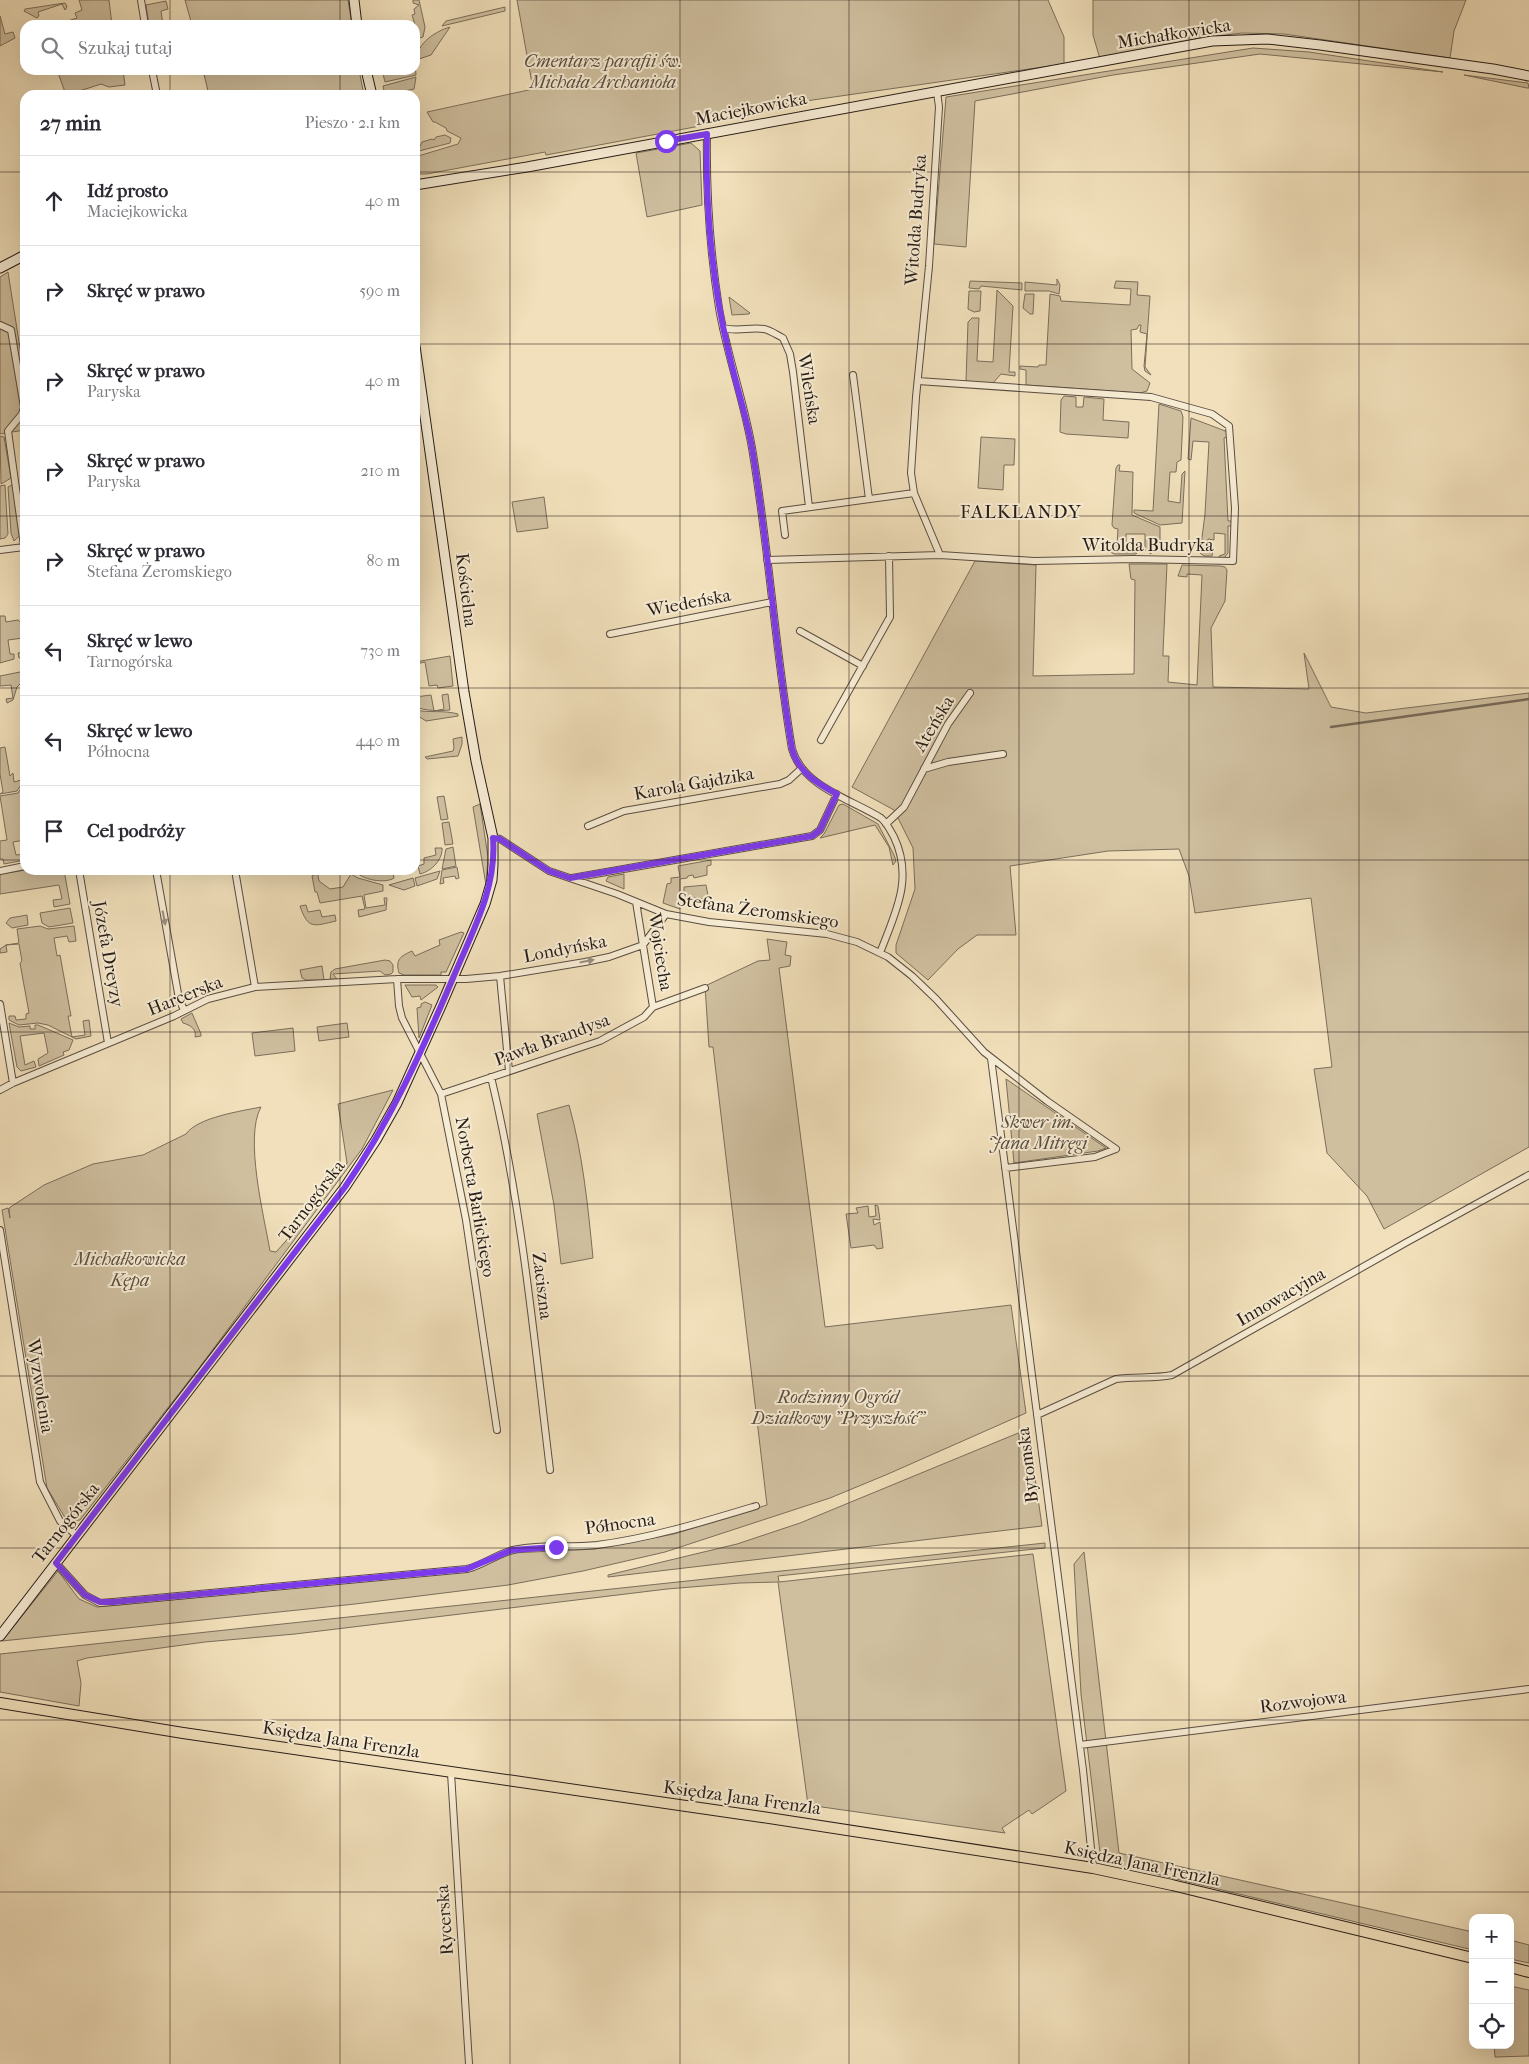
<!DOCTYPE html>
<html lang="pl">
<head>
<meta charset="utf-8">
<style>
  body { margin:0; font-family:"IM FELL French Canon",serif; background:#f7f7f7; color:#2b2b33 }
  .controls { position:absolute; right:15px; bottom:15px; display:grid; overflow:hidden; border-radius:10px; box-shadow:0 5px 20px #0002 }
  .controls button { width:45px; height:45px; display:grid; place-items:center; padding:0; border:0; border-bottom:1px solid #e1e1e2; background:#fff; color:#2b2b33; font:25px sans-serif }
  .stop { position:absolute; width:15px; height:15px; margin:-11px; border:4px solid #7c3aed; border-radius:50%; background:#fff }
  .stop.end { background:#7c3aed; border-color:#fff; box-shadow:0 1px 5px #0008 }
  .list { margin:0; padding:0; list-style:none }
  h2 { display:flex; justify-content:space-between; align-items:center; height:65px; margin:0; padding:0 20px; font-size:21px }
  h2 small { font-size:16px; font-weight:400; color:#7c7c81 }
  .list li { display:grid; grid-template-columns:32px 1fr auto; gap:15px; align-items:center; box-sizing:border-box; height:90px; padding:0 20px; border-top:1px solid #e1e1e2 }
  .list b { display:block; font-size:19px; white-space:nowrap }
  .list p { margin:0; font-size:16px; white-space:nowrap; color:#7c7c81 }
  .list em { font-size:16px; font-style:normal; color:#7c7c81 }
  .icon { flex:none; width:28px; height:28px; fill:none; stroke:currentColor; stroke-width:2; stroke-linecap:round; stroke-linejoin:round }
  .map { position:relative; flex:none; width:1529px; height:2064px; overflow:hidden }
  .search { position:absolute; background:#fff; box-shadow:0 5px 20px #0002; left:20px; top:20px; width:400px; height:55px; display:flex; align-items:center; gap:12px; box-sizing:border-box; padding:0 18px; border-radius:15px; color:#7c7c81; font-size:19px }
  .panel { position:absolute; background:#fff; box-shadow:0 5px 20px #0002; left:20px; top:90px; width:400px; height:785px; border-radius:15px }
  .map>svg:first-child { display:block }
  .green { fill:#cfbf9f; stroke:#7b6e5b }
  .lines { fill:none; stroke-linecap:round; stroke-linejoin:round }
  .stream { stroke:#776958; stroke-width:2.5 }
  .street-casing { stroke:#5a4d40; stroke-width:8 }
  .secondary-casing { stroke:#271c17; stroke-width:11 }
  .primary-casing { stroke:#271c17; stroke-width:12 }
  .street { stroke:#f6ebd3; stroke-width:6 }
  .secondary { stroke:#f6ebd3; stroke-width:9 }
  .primary { stroke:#f1e0bb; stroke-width:10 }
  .oneway { fill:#998e7e }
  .route { stroke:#7c3aed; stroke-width:6 }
  .grid { fill:none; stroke:#271c17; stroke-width:1; stroke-opacity:0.55 }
  .labels { text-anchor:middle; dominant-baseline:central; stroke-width:4; stroke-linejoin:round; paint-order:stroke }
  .street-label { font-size:18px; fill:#271c17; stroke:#f6ebd3 }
  .park-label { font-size:18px; font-style:italic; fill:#594d40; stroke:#f6ebd3 }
  .neighbourhood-label { font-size:19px; letter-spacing:1px; fill:#271c17; stroke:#f6ebd3 }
</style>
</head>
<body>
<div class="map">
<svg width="1529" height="2064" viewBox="0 0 1529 2064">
  <rect width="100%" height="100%" fill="#f1e0bb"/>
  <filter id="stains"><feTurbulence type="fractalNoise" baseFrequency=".004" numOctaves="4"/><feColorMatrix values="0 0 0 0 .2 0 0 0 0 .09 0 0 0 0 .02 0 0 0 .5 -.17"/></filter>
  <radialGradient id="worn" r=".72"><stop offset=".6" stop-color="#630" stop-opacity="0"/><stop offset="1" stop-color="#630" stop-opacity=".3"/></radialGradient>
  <path class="green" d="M79,0H109L112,25H55L77,18L75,13L82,10Z
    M185,0H348L352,25H192Z
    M413,0H419L425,27L423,37L419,38L412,15L415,14L414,9L419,5L413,3Z
    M517,0H1048L1064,37V64L722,113L700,126L546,155L545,152L427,174H415V157L458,144L461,138L447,131L446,128L435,122H433L427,112L533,89Z
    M1093,0H1466L1454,31L1450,58L1284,34L1242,33L1201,38L1100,59L1093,35Z
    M166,1L168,9L161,11L163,25H149L146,5Z
    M65,3L67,6L66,9L65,10L62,4L38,12L39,16L37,18L24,11L25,9Z
    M505,7V11L442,26L446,21Z
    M0,16L5,34L13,32L15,38L0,46Z
    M450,27L431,55L416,60C417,43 436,31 450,27Z
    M1253,48L1309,52L1443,72L1260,54L1113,75L975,101L966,247L934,244L946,97Z
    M415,64L416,75L385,82L382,70H415Z
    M57,70H123L125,85L109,87L101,84L67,95L65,92Z
    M203,70H359L364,95H209Z
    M1464,75L1528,83L1529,88H1527Z
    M416,77L414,89L396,93V95H385L383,86Z
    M445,135L451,138L450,143L419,151L418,150L422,142L432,139L434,140L436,137Z
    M691,143L700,151L702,205L647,217L636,153Z
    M8,272L25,380V430L0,434V277Z
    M1057,279L1060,285L1059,294L1049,291H1025V282L1057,285Z
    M970,281L1022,283V290L981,286L979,289L969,288Z
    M1116,281L1138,282L1137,295L1150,296L1145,367L1151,375L1145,371L1144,366L1147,334L1140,332L1141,325H1139L1137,329L1131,330L1132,369L1150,383L1147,391L1140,393L1026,385V370L1020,369V366L1038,367L1039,365H1046L1050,294L1060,296L1061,301L1130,305L1131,289L1114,288Z
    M997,290L1013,306L1009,372H1015V376L1001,374L992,384L966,381L968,322L972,318H979L977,361L993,362Z
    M969,291H981L980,311L974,312L968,309Z
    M1025,294H1034L1033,314H1030L1023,308Z
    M729,297L750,313L749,314L732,315Z
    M1064,396L1076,397V407H1083L1084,397L1104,399L1103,420L1129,422L1128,438L1066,434L1060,432L1061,400Z
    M1159,404L1181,411L1183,417L1181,460L1177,462L1176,472H1170L1168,501L1180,503L1182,474L1185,471L1182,523L1160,525L1134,513V510L1153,511Z
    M1191,418L1228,432V437L1224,438L1228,521H1233V526H1228V553L1224,558H1220L1219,556L1225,554V534L1214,533V540L1208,539L1207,549H1213L1212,556H1204L1200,553L1205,514L1209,442L1193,441L1191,460L1188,459Z
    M0,436L4,437L11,478L1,484Z
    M981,437L1015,439L1014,465H1004L1003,490L978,488Z
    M1118,465H1120L1119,471L1133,472L1132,515L1160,527V549L1158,548L1157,543H1151V554L1145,550V534H1126V552H1138L1136,554H1114L1111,552V544L1117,545L1118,529L1114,528L1112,525L1116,468Z
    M14,484L20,535L14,541L11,533L8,487Z
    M5,485L8,534L5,538L0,539V486Z
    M544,497L548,528L517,532L512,502Z
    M975,561L1036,565L1033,676L1134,674L1135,580L1131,579L1129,564H1167L1163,652V656H1169L1168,682L1197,685L1202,575L1187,574V577L1178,576L1182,565L1221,566L1225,567L1227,570L1225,601L1211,628L1213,687L1309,689L1304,653L1331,707L1366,713L1529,693V1147L1384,1229L1367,1196L1327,1153L1314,1069L1332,1067L1311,898L1195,913L1189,876L1179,849L1108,851L1010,866L1016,935H977L958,949L928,980L896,953V945L915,889L913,848L894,810L852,787Z
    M0,616H5L6,622L18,620L25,626V657L19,658L18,653L25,652L23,638L8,640L10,654H14V659L0,663Z
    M450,656L453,686L438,688L437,685L429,686L425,662L416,664L415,662Z
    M25,671V679L17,687L13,700L7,703L6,699L13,698L11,685L0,686V676Z
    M448,694L450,710C438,711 427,711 415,707V697L431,695L434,711L444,709L442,695Z
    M415,710C429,713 444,710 458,714V716L426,721L415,714Z
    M462,737V744L458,756L427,759L425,757L453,751L454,748L453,739Z
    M5,747L10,776L13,773L14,782L25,779L17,791L0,794L3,792L0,774V748Z
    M25,782V840L13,842L16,855L25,854V860L4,864L3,859H0V841L7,840L0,796L18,793Z
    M444,796L448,819L441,820L437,797Z
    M480,804L488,857L486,885L473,807Z
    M843,804L878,824L894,855L896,861L893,865L889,847L875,825L820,838L824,834L839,805Z
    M449,822L453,844L445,845L442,823Z
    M453,847L456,866L442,869L446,849Z
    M435,848H442C443,859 432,871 420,874L418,866L424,864V858L436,855Z
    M711,860V865L707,866V875L694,878L693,875L688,876L687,878L680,879V909L663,903L667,884L671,883V878L680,877L678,866Z
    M457,867L459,878L456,879L455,876L443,878L444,883L440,884L442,870Z
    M25,870H64L70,904L54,907L53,900L62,899L59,885L0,894V874Z
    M313,870H317L319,881L330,889L343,887L351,874L358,878L383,885V891L364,895L366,908L385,905L384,898H387L386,910L359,917L358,910L365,909L362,896L320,903L317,892H315L312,876L314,875Z
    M354,870H379L380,872L392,870L394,878C385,884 361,880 354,870Z
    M440,871L437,879L417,886L415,878Z
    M624,874V889L606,881L608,877Z
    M413,878L415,886L404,890L389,885Z
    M706,885L709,901H704V899L684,897V887Z
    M306,905L308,912L320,910L322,917L335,915L336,921C314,926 308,930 300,906Z
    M70,908L73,923L49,927L42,923L40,913Z
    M27,915L28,925L12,928L6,923L10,918Z
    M40,926L48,929L74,926L76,941L69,942L67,936L54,938L57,956L60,955L71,1016H68L72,1037L85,1035L83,1021L89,1020L91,1036L76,1039L48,1025L38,1023L19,1025L9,1020V1016H15L16,1020L26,1019V1014L29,1013L20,963L22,961L19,944L6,945L7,952L0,953V949L6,945L19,943L17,929Z
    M461,932L464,933L446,972H441V975H404L399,973C395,959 401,956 412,951L415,956L440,945L439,940Z
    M767,939L787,942L785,955L791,956L790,966L779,968L825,1327L1011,1305L1026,1413L888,1474L830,1498L665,1552L583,1571L508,1585L355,1604L2,1641L58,1571L79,1599L97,1607L473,1571L512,1553L595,1549L674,1534L767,1505L713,1047H709L705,986L758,961L770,960Z
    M385,960L390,961L393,965V972L391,974L385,975L380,971L333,974L337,979H330L331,972L335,969Z
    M322,966L324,980H306L302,978L300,970Z
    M405,985H436L438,987L421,1000L420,996L412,997Z
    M425,1002L432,1005L419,1038L417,1008L421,1007V1004Z
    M192,1013L201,1034V1036L195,1037C197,1029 190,1025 183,1023L181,1019Z
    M9,1023L19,1027L30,1026V1029H35V1025H38L73,1040L69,1050L63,1052L64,1055L39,1066L38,1059L48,1053L44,1033L20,1036L25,1065L34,1061L36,1067L21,1071L17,1067Z
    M347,1023L349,1037L319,1041L317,1027Z
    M293,1028L295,1051L255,1056L252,1033Z
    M1006,1079L1106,1148L1098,1151L1014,1163Z
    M393,1090L362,1149L350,1165L199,1368L80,1520L67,1521L47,1488L2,1210L8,1208L10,1218L9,1208L44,1185L93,1164L143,1155L186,1134C198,1117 242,1111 261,1107C244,1137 264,1216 270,1251L276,1252L301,1224L347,1163L338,1104Z
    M569,1105C583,1155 588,1207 593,1258L561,1264L554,1205L537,1114Z
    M875,1205L878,1206L880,1220L873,1219L874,1225L880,1222L883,1248L877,1249L874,1245L851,1248L846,1214L858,1213L856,1208L868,1206L869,1217L876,1216Z
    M1028,1429L1042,1526L608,1577V1575L737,1544L800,1523Z
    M1045,1543V1548L778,1576L779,1582L1033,1554L1066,1791L1032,1814L1029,1810L1002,1828L1005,1833L808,1805L778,1582L740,1583L667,1589L295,1634L205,1642L87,1658L77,1661L81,1683L79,1706L0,1692V1654Z
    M1084,1552L1119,1853L1473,1932V1950L1101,1861L1081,1694L1074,1564Z
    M1510,1940L1529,1945V1963L1510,1959Z
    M1510,1986L1529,1990V2056L1495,2057L1494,2045H1510Z"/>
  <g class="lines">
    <path class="stream" d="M1331,727L1529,699"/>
    <defs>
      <path id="street" d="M141,0L145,25
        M152,70L157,95
        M937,92L939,107L929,266L916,397L911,473L914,493L940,555
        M707,134C706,192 710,251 719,308C727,355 744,401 752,448C769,548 775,649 792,749C803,787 851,799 881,818C887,823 890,830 894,837C914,879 895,913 880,953
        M0,325L11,330L24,407L22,414L8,431L25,553
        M723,328C737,332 750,327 764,329C770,330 777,335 783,338L790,354L793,372L809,507
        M853,375L869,499
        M785,535L782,511L914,493
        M0,550L24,547
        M767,560L940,555L1034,561L1133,559L1233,561L1235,508L1229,426L1212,414L1151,397L918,381
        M800,631L863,666
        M610,634L772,602
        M821,740L890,617L889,556
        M924,769L948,762L1003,754
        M886,824L904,807L948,724L970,693
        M588,826L624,811L780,784L789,780L802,768
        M493,838L500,839L549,871L617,894L666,914L709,922L827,934L857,942L888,957L912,976L936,999L984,1052L1047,1101L1116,1149L1095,1157L1005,1168
        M79,870L108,1043
        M156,870L179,999L184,1010
        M235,870L255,987
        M0,871L25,866
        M572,878L812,836L820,830L837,794
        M636,902L653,1007
        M500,976L509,1071
        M397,979L399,1006L402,1018L441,1094L466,1220L497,1430
        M0,1004L13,1083
        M991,1058L1083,1770L1093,1868
        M491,1077C522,1206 534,1339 550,1470
        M0,1090L13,1083L174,1016L208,999L255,987L397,979H466L500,976L585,962L609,957L643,945L666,914
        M441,1094L600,1041L644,1017L653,1007L705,988
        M0,1230L40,1482L60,1521L77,1536
        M1037,1415L1116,1379C1135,1376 1152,1379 1172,1375L1407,1242L1529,1175
        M56,1563L85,1595L100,1603L113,1602L467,1569C483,1565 497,1554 513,1550C540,1544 569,1548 597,1545C651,1538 703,1522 756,1506
        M1080,1745L1529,1689
        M451,1773L469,2064"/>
      <path id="secondary" d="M354,0L357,25
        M366,70L372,95
        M415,185L527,167L1212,41L1267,39L1320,45L1493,69L1529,76
        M0,268L25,255
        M0,1636L345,1187L376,1140L397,1103L441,1006L485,904L492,880L493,865V838L476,761L464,692L415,346"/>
      <path id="primary" d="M0,1703L183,1733L762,1817L1093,1868L1172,1885L1473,1958
        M1510,1967L1529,1972"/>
    </defs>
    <use href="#street" class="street-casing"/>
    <use href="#secondary" class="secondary-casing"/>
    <use href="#primary" class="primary-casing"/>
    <use href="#street" class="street"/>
    <use href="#secondary" class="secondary"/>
    <use href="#primary" class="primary"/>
  </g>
  <defs><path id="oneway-solid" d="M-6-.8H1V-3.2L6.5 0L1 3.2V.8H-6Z" transform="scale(1.25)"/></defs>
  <g class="oneway">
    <use href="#oneway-solid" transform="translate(164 918) rotate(79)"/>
    <use href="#oneway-solid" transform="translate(587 961) rotate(-11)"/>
  </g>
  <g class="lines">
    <path class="route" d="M556,1547L512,1550L467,1569L113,1602H100L85,1595L56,1563L345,1187C390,1122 422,1051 453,978C472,932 497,889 493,838L500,839L549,871L570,878L812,836L820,830L837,794C818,784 798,772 792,749C775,649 769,548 752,448C746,414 735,382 728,349C712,283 705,202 707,134L666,141"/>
  </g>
  <path class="grid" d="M170,0V25M340,0V25M510,0V2064M680,0V2064M849,0V2064M1019,0V2064M1189,0V2064M1359,0V2064M170,70V95M340,70V95M0,172H25M415,172H1529M0,344H25M415,344H1529M0,516H25M415,516H1529M0,688H25M415,688H1529M0,860H25M415,860H1529M170,870V2064M340,870V2064M0,1032H1529M0,1204H1529M0,1376H1529M0,1548H1529M0,1720H1529M0,1892H1529"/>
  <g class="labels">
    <g class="street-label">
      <text transform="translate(1174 34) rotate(-9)">Michałkowicka</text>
      <text transform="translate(751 109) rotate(-11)">Maciejkowicka</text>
      <text transform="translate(916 220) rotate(-86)">Witolda Budryka</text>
      <text transform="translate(809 389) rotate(81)">Wileńska</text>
      <text x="1148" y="545">Witolda Budryka</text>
      <text transform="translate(466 590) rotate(83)">Kościelna</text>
      <text transform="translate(689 603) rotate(-11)">Wiedeńska</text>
      <text transform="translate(934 724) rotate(-59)">Ateńska</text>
      <text transform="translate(694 784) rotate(-10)">Karola Gajdzika</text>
      <text transform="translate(758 911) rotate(8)">Stefana Żeromskiego</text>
      <text transform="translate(565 949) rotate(-11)">Londyńska</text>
      <text transform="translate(660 952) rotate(81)">Wojciecha</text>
      <text transform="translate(108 954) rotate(80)">Józefa Dreyzy</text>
      <text transform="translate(185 996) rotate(-22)">Harcerska</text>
      <text transform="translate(552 1040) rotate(-20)">Pawła Brandysa</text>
      <text transform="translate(475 1197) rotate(80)">Norberta Barlickiego</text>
      <text transform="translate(312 1201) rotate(-53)">Tarnogórska</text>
      <text transform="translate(542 1286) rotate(83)">Zaciszna</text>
      <text transform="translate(1281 1297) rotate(-30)">Innowacyjna</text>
      <text transform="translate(40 1386) rotate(81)">Wyzwolenia</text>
      <text transform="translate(1028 1465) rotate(-97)">Bytomska</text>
      <text transform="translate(66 1523) rotate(-52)">Tarnogórska</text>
      <text transform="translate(620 1524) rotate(-8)">Północna</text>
      <text transform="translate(1303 1702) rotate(-7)">Rozwojowa</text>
      <text transform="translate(341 1740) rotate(9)">Księdza Jana Frenzla</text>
      <text transform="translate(742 1798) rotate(8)">Księdza Jana Frenzla</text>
      <text transform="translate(1142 1864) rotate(12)">Księdza Jana Frenzla</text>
      <text transform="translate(445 1920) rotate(-94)">Rycerska</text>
    </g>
    <g class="park-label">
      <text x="603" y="61">Cmentarz parafii św.<tspan x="603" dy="21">Michała Archanioła</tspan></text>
      <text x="1038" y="1122">Skwer im.<tspan x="1038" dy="21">Jana Mitręgi</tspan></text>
      <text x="130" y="1259">Michałkowicka<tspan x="130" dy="21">Kępa</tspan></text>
      <text x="838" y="1397">Rodzinny Ogród<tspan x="838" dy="21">Działkowy "Przyszłość"</tspan></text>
    </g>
    <g class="neighbourhood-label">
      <text x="1021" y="512">FALKLANDY</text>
    </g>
  </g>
  <rect width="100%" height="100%" filter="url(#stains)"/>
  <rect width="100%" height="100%" fill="url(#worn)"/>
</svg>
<div class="controls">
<button>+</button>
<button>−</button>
<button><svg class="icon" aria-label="locate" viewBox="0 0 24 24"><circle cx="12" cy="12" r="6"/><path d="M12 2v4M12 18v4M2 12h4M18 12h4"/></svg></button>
</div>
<div class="stop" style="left:666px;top:141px"></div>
<div class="stop end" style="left:556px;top:1547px"></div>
<div class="search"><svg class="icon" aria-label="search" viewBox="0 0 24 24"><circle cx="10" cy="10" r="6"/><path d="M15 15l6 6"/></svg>Szukaj tutaj</div>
<section class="panel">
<h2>27 min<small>Pieszo · 2.1 km</small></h2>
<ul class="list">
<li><svg class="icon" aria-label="ahead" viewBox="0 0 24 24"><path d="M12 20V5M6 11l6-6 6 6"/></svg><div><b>Idź prosto</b><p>Maciejkowicka</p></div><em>40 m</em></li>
<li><svg class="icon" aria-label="right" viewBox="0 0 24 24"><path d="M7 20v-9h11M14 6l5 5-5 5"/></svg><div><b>Skręć w prawo</b></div><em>590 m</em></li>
<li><svg class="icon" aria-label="right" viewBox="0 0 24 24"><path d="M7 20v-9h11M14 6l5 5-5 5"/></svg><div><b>Skręć w prawo</b><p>Paryska</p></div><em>40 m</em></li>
<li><svg class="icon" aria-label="right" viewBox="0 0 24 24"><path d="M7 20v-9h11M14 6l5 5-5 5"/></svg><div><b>Skręć w prawo</b><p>Paryska</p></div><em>210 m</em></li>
<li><svg class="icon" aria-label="right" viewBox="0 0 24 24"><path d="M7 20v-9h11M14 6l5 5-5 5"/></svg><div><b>Skręć w prawo</b><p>Stefana Żeromskiego</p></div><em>80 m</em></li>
<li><svg class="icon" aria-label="left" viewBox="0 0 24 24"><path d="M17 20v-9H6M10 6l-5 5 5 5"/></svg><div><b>Skręć w lewo</b><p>Tarnogórska</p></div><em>730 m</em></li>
<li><svg class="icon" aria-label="left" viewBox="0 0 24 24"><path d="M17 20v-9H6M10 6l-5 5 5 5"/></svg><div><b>Skręć w lewo</b><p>Północna</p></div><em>440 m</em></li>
<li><svg class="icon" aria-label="arrive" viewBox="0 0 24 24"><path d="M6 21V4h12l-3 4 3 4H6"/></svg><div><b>Cel podróży</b></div></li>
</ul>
</section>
</div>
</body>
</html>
